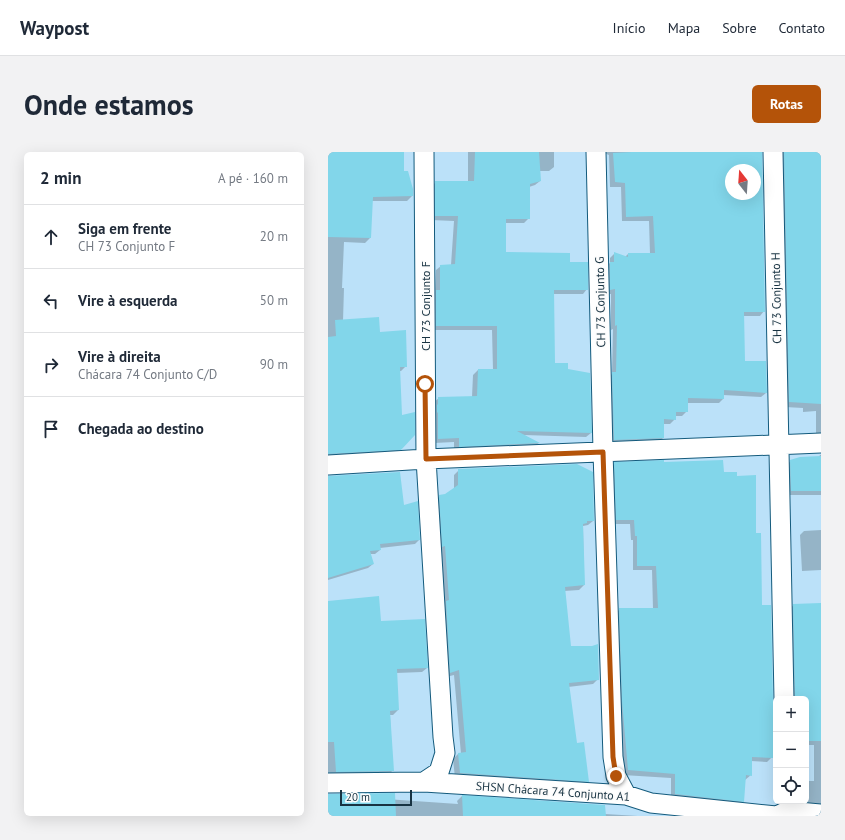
<!DOCTYPE html>
<html lang="pt">
<head>
<meta charset="utf-8">
<style>
  body { margin:0; font-family:"PT Sans",sans-serif; background:#f2f2f3; color:#1f2937 }
  .controls { position:absolute; right:12px; bottom:12px; display:grid; overflow:hidden; border-radius:6px; box-shadow:0 4px 16px #0002 }
  .controls button { width:36px; height:36px; display:grid; place-items:center; padding:0; border:0; border-bottom:1px solid #e0e1e3; background:#fff; color:#1f2937; font:20px sans-serif }
  .compass { position:absolute; left:397px; top:12px; width:36px; height:36px; border-radius:50%; background:#fff; box-shadow:0 4px 16px #0002; rotate:343deg }
  .scale { position:absolute; left:12px; bottom:10px; width:72px; box-sizing:border-box; padding-left:4px; border:2px solid #183342; border-top:0; font-size:11px; line-height:14px; white-space:nowrap; color:#183342; -webkit-text-stroke:3px #fcfcfc; paint-order:stroke }
  .stop { position:absolute; width:12px; height:12px; margin:-9px; border:3px solid #b45309; border-radius:50%; background:#fff }
  .stop.end { background:#b45309; border-color:#fff; box-shadow:0 1px 4px #0008 }
  .list { margin:0; padding:0; list-style:none }
  h2 { display:flex; justify-content:space-between; align-items:center; height:52px; margin:0; padding:0 16px; font-size:17px }
  h2 small { font-size:13px; font-weight:400; color:#747a83 }
  .list li { display:grid; grid-template-columns:26px 1fr auto; gap:12px; align-items:center; box-sizing:border-box; height:64px; padding:0 16px; border-top:1px solid #e0e1e3 }
  .list b { display:block; font-size:15px; white-space:nowrap }
  .list p { margin:0; font-size:13px; white-space:nowrap; color:#747a83 }
  .list em { font-size:13px; font-style:normal; color:#747a83 }
  .icon { flex:none; width:22px; height:22px; fill:none; stroke:currentColor; stroke-width:2; stroke-linecap:round; stroke-linejoin:round }
  .map { position:relative; flex:none; width:493px; height:664px; overflow:hidden; border-radius:6px }
  header { display:flex; align-items:center; gap:24px; box-sizing:border-box; height:56px; padding:0 20px; background:#fff; border-bottom:1px solid #e0e1e3 }
  header strong { font-size:19px }
  nav { display:flex; gap:22px; margin-inline-start:auto; font-size:14px }
  .intro { display:flex; align-items:center; justify-content:space-between; box-sizing:border-box; height:96px; padding:0 24px }
  h1 { margin:0; font-size:28px }
  .button { padding:10px 18px; border-radius:6px; background:#b45309; color:#fff; font-size:14px; font-weight:700 }
  main { display:flex; gap:24px; padding:0 24px }
  aside { flex:1; background:#fff; border-radius:6px; box-shadow:0 4px 16px #0002 }
  .map>svg:first-child { display:block }
  .shadow { fill:#0003; fill-rule:evenodd }
  .building { fill:#82d6ea; fill-rule:evenodd }
  .lines { fill:none; stroke-linecap:round; stroke-linejoin:round }
  .minor-casing { stroke:#145b7d; stroke-width:21 }
  .minor { stroke:#fff; stroke-width:19 }
  .route { stroke:#b45309; stroke-width:5 }
  .labels { text-anchor:middle; dominant-baseline:central; stroke-width:3; stroke-linejoin:round; paint-order:stroke }
  .street-label { font-size:12px; fill:#183342; stroke:#fcfcfc }
</style>
</head>
<body>
<header>
<strong>Waypost</strong>
<nav><a>Início</a><a>Mapa</a><a>Sobre</a><a>Contato</a></nav>
</header>
<div class="intro"><h1>Onde estamos</h1><a class="button">Rotas</a></div>
<main>
<aside>
<h2>2 min<small>A pé · 160 m</small></h2>
<ul class="list">
<li><svg class="icon" aria-label="ahead" viewBox="0 0 24 24"><path d="M12 20V5M6 11l6-6 6 6"/></svg><div><b>Siga em frente</b><p>CH 73 Conjunto F</p></div><em>20 m</em></li>
<li><svg class="icon" aria-label="left" viewBox="0 0 24 24"><path d="M17 20v-9H6M10 6l-5 5 5 5"/></svg><div><b>Vire à esquerda</b></div><em>50 m</em></li>
<li><svg class="icon" aria-label="right" viewBox="0 0 24 24"><path d="M7 20v-9h11M14 6l5 5-5 5"/></svg><div><b>Vire à direita</b><p>Chácara 74 Conjunto C/D</p></div><em>90 m</em></li>
<li><svg class="icon" aria-label="arrive" viewBox="0 0 24 24"><path d="M6 21V4h12l-3 4 3 4H6"/></svg><div><b>Chegada ao destino</b></div></li>
</ul>
</aside>
<div class="map">
<svg width="493" height="664" viewBox="0 0 493 664">
  <rect width="100%" height="100%" fill="#bbe1f9"/>
  <path class="shadow" d="M0,0H75L76,20L84,44L79,49H44L42,86L37,91L16,90L14,136H16L15,169L51,181L78,214L73,219L52,221L0,214Z
    M140,0H226V15L221,19H211L212,29L207,33L201,35V66L196,71H177V102L241,111L259,137L255,142H225L226,212L239,218L263,281L258,285L196,283L211,292L207,296L126,299V290L106,291V250L111,246L144,245L145,223L150,218H165L164,178H104V144L107,140L108,118L113,114L123,113L126,69L103,68V35L108,30H140Z
    M273,0H433L436,159L432,164H415L416,210L438,241L433,245L395,243V247L391,251H359V259L354,264H347V267L342,272H335V286L330,291L281,293L280,226L284,222L285,177L283,178V142H278L277,115L282,111V106L286,102L297,105L300,102H322L321,69H294L293,35H282L281,3ZM403,18H427V42H403Z
    M450,0H493V285L488,284V259L475,260V256L457,255Z
    M0,244L73,265L86,283L67,302L0,306Z
    M492,303H493V356V343H459L458,313L463,309L491,305Z
    M287,311H335L395,321L427,382L433,454L444,547L448,555V594H444V605L439,610L423,609V623L417,628L415,649L411,654L343,647V626L295,623L287,462L292,457H325L324,418H305V388H303L302,372H284L282,316Z
    M131,318L265,369L260,373L255,374L256,433L251,438L236,439L242,495L270,527L265,532L240,535L248,592L260,629L255,634L127,626L125,607L130,602H133L126,523L118,525L113,455L117,451L113,399L107,349L112,344L118,343L126,337V323Z
    M0,325L75,354L91,388L87,392L52,396V398L47,402H42L45,412L40,416L0,428Z
    M493,378V418L474,419L472,383L476,379Z
    M0,450L52,471L99,516L94,520L68,521L70,558L65,563H62L64,619L60,624H0Z
    M493,452V657L469,654V649H478V629H486V593H478V547H463L461,457L466,453Z
    M0,643L130,652L129,649L134,644L276,654L277,662L310,664H0Z"/>
  <path class="building" d="M0,0H76V19H80L85,37V44L45,45L43,86L0,85Z
    M147,0H211L213,29L202,32V67H178V100L242,101V110H260V138H226L227,211H240V217L262,221L264,281L189,279L212,291L131,295V286L110,287V260L109,261V253L110,252V245L149,244L150,217H169V174H108V138H112V113L127,112L130,64H107V29H146Z
    M304,0H434L437,160H416L417,209H438L439,241L396,238V247L360,246V260H348V268L336,267V286L286,288L284,220H288L289,173L287,174V137L282,138V110H286V100L300,105V101H327L325,64L298,65L297,31L287,30L285,1ZM403,18H427V42H403Z
    M456,0H493V252L461,250Z
    M51,165L52,180L78,178L79,215H72L74,263L87,260V283L73,298L0,302V185L8,184L7,168Z
    M493,304V339H463L462,308L472,305Z
    M336,308V310L395,308L396,320H409V324L428,323V381H433L434,453H443L445,547L448,554V590H445V606L424,605V624L418,623L416,650L347,642V622L300,618L294,549L291,456H330L328,414H309V384H307L306,368H288L286,310Z
    M249,312L265,320L266,369H259V371L255,372L257,433L237,435L243,494H264L270,492L271,528L241,531L249,591L256,590L261,630L132,621L130,601L138,600L131,518L122,521L118,449L121,448L117,394L114,395L111,343L117,342L130,333V317Z
    M72,320L76,353L90,349L92,388L52,392L53,398L42,399L46,412L0,426V324Z
    M51,444L53,469L97,467L100,516L69,517L71,558L62,559L66,619L8,620L6,590H0V449Z
    M493,451V589H478V547H467L465,452Z
    M67,641L68,664H0V642Z
    M134,643L277,653L278,664H135Z"/>
  <g class="lines">
    <defs>
      <path id="minor" d="M96,0L98,307L115,585L117,601L111,620L96,630
        M268,0L275,300L285,605L288,624L298,643
        M445,0L456,547
        M0,313L98,307L493,291
        M0,631L96,630L298,643L323,651L448,664
        M449,664L459,659L493,662"/>
    </defs>
    <use href="#minor" class="minor-casing"/>
    <use href="#minor" class="minor"/>
  </g>
  <g class="lines">
    <path class="route" d="M97,232L98,307L275,300L285,605L288,624"/>
  </g>
  <g class="labels">
    <g class="street-label">
      <text transform="translate(448 146) rotate(-91)">CH 73 Conjunto H</text>
      <text transform="translate(272 150) rotate(-91)">CH 73 Conjunto G</text>
      <text transform="translate(97 154) rotate(-90)">CH 73 Conjunto F</text>
      <text transform="translate(225 639) rotate(4)">SHSN Chácara 74 Conjunto A1</text>
    </g>
  </g>
</svg>
<div class="controls">
<button>+</button>
<button>−</button>
<button><svg class="icon" aria-label="locate" viewBox="0 0 24 24"><circle cx="12" cy="12" r="6"/><path d="M12 2v4M12 18v4M2 12h4M18 12h4"/></svg></button>
</div>
<svg class="compass" viewBox="-18 -18 36 36"><path d="M0-13l5 13h-10z" fill="#e53935"/><path d="M0 13l5-13h-10z" fill="#747a83"/></svg>
<div class="scale">20 m</div>
<div class="stop" style="left:97px;top:232px"></div>
<div class="stop end" style="left:288px;top:624px"></div>
</div>
</main>
</body>
</html>
